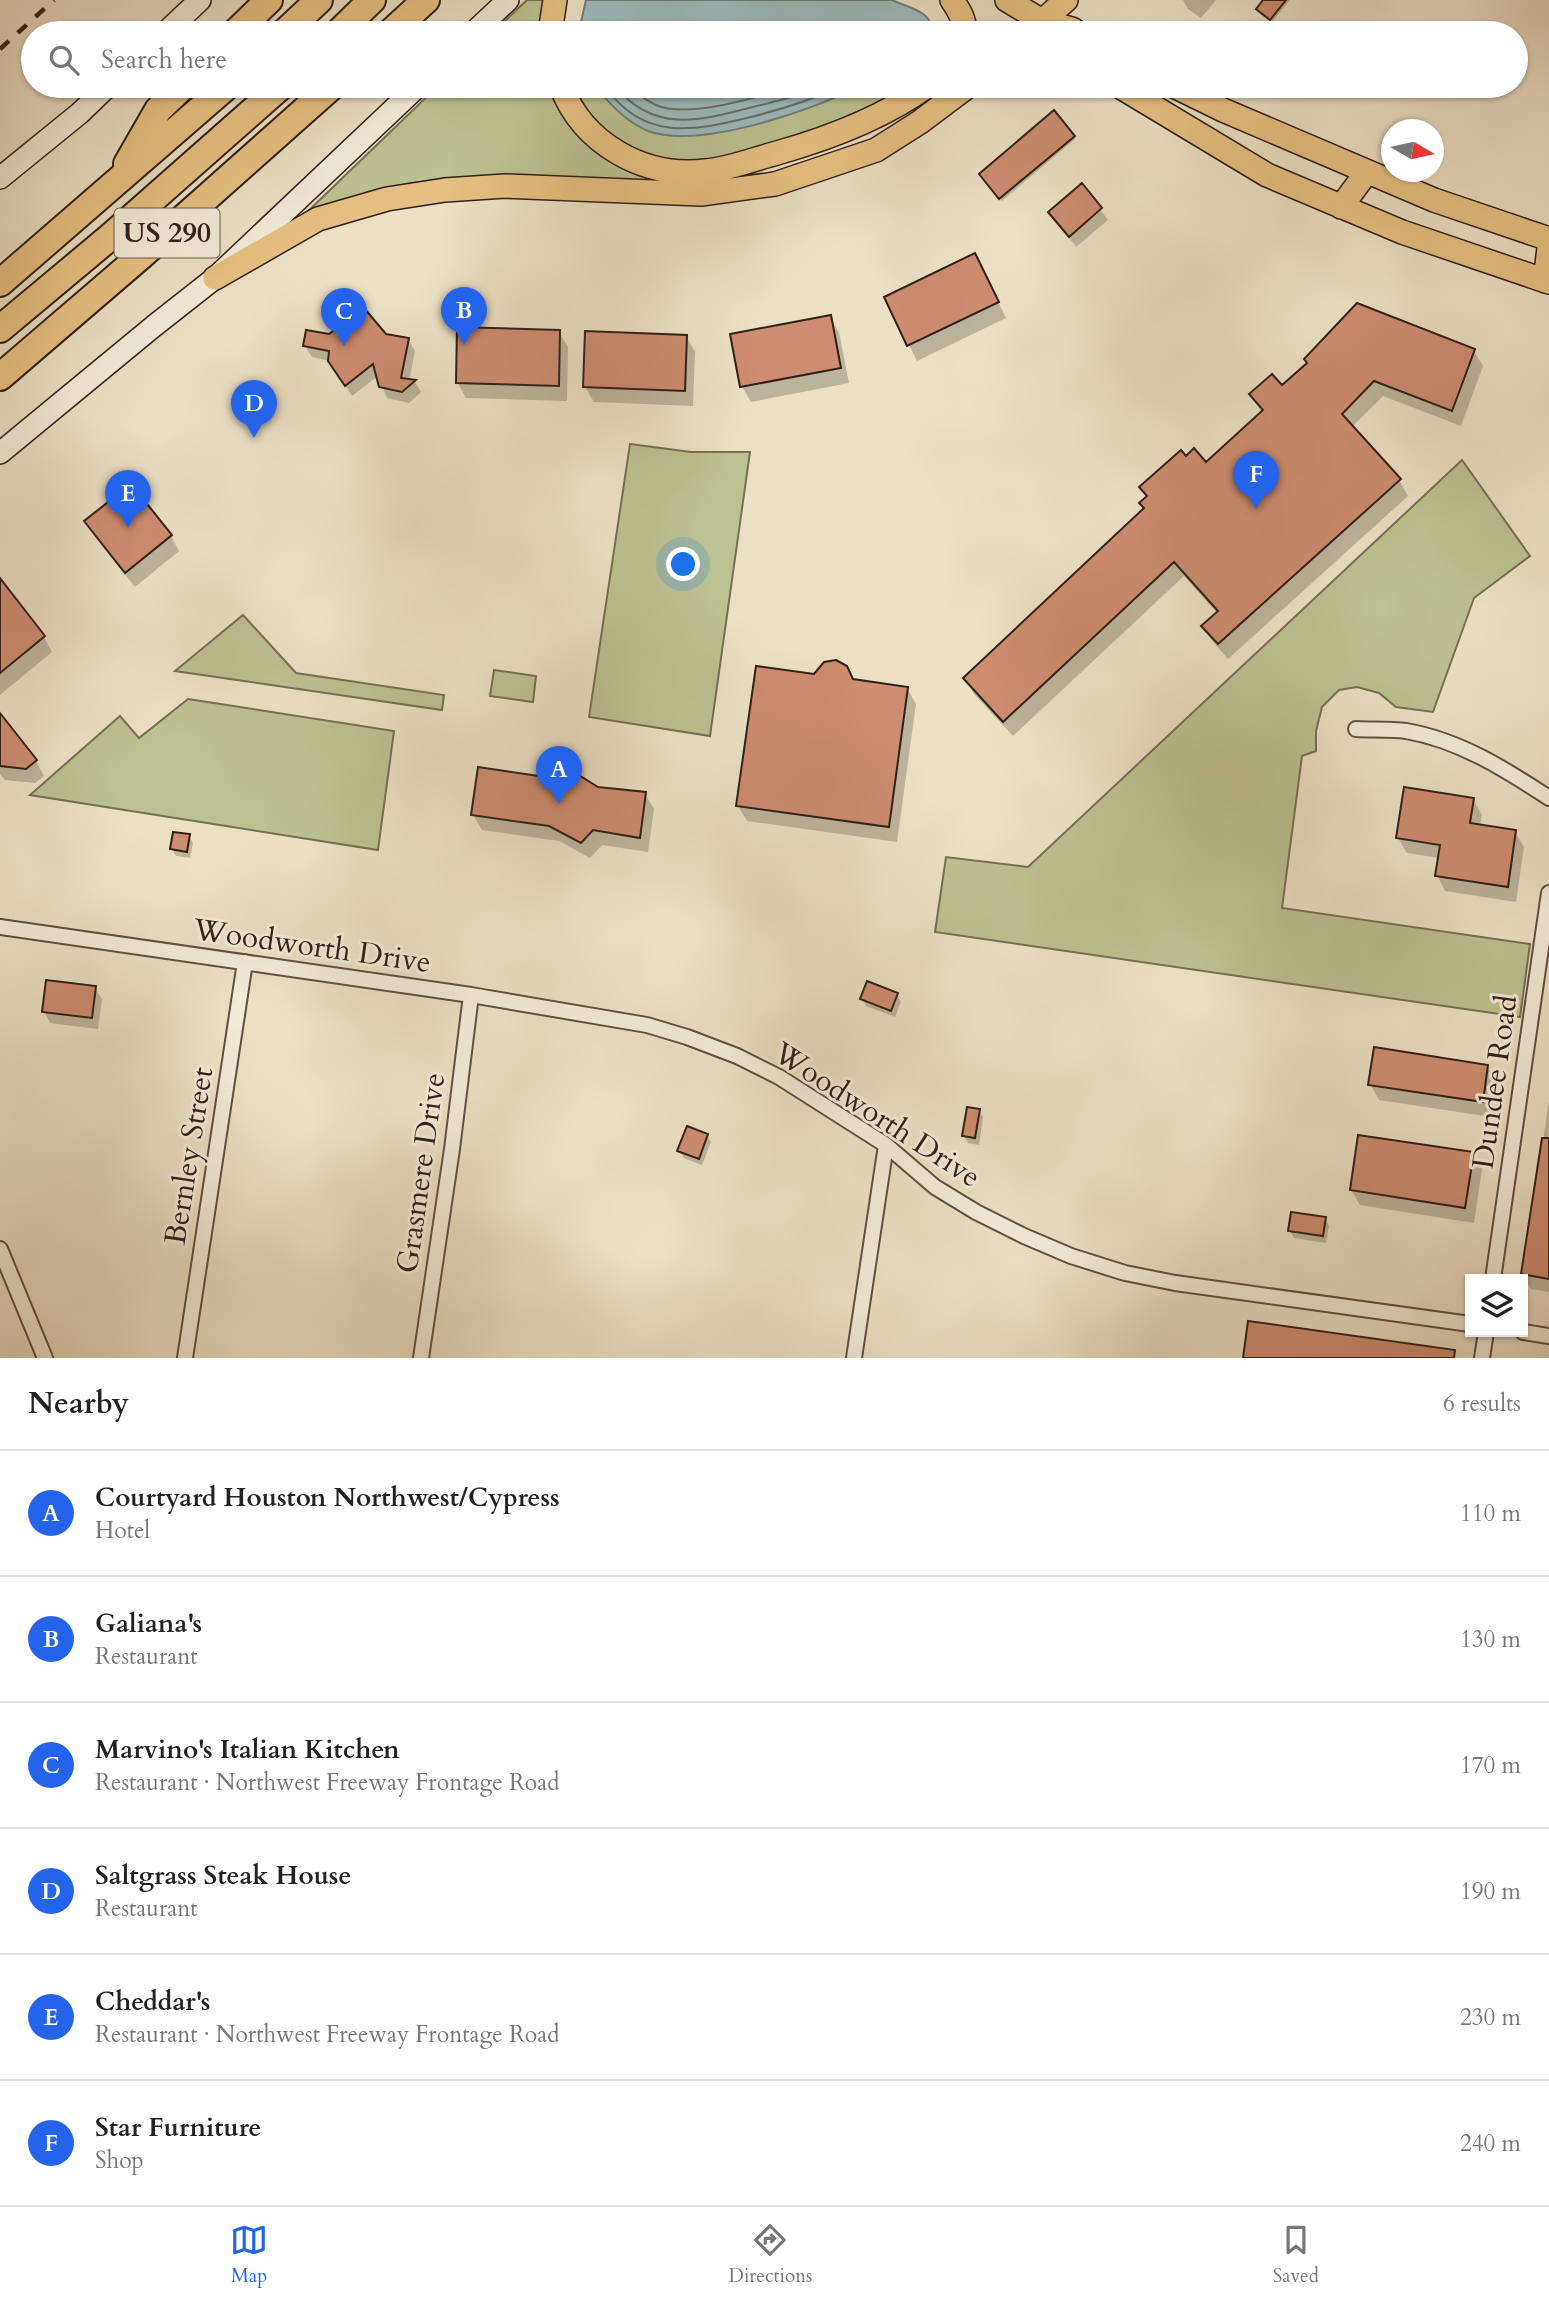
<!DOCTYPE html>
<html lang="en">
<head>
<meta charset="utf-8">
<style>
  body { margin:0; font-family:Cardo,serif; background:#f6f6f6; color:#222 }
  .controls { position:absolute; right:21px; bottom:21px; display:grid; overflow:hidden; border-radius:0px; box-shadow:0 2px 5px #0004 }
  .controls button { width:63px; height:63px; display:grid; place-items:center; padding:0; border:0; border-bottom:2px solid #e0e0e0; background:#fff; color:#222; font:35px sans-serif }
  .compass { position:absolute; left:1381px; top:119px; width:63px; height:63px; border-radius:50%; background:#fff; box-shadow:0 2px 5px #0004; rotate:99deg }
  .you { position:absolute; left:684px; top:565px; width:24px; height:24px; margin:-18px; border:5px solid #fff; border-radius:50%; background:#1a73e8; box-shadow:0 0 0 10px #1a73e833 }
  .badge { display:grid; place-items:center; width:46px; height:46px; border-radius:50%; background:#2563eb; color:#fff; font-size:23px; font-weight:700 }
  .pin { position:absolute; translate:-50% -58px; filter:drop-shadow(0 2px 4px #0008) }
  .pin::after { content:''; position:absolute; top:37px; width:24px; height:21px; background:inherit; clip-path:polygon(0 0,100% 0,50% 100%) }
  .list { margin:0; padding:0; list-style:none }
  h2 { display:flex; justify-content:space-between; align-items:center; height:91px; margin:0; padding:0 28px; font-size:30px }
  h2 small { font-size:23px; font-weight:400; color:#767676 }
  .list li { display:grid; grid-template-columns:46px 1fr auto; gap:21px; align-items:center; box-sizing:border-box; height:126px; padding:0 28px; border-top:2px solid #e0e0e0 }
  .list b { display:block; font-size:26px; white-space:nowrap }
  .list p { margin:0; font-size:23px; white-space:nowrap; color:#767676 }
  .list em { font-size:23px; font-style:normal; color:#767676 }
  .icon { flex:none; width:38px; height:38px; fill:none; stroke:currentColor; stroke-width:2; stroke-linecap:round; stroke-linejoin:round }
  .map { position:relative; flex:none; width:1549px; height:1358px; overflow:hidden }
  .search { position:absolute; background:#fff; box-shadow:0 2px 5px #0004; left:21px; right:21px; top:21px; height:77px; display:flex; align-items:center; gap:18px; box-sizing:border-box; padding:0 24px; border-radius:38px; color:#767676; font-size:26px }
  .sheet { height:847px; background:#fff }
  nav { display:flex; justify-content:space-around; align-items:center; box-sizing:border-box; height:98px; border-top:2px solid #e0e0e0; background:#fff; font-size:19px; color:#767676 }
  nav a { display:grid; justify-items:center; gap:4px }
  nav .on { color:#2563eb }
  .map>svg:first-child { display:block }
  .green { fill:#bcc191; stroke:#767055; stroke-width:2 }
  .water { fill:#9cbbbe; stroke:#717d7c; stroke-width:2 }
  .shadow { fill:#0003 }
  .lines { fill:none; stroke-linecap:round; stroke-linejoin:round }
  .shore { stroke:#666e6c; stroke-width:2 }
  .building { fill:#ce8c70; stroke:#312019; stroke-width:2 }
  .minor-casing { stroke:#605044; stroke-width:18 }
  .secondary-casing { stroke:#312019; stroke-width:24 }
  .primary-casing { stroke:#312019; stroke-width:26 }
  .motorway-casing { stroke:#312019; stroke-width:30 }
  .minor { stroke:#f2ebd9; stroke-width:14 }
  .secondary { stroke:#f2ebd9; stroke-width:21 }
  .primary { stroke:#e6c082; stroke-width:23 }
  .motorway { stroke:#e6c082; stroke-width:26 }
  .rail { stroke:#312019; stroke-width:4.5; stroke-dasharray:12 12; stroke-linecap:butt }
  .labels { text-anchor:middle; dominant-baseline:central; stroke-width:6; stroke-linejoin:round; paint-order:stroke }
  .shield { fill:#f2ebd9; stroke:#6b5d53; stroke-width:2 }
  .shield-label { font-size:28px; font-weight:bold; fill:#312019 }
  .street-label { font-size:30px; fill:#312019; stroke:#f2ebd9 }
</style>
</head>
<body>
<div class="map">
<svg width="1549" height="1358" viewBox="0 0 1549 1358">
  <rect width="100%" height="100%" fill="#ebe0c5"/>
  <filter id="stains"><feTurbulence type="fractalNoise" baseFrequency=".00286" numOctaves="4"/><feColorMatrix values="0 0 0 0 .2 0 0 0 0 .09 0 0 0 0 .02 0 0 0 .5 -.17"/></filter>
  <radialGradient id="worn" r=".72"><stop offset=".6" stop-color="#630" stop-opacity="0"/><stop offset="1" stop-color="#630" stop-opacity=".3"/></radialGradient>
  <path class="green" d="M527,0H549L545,33H492Z
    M438,86H554L615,162L649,178L648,184L483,177L448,178L407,184L368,194L309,217L306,213Z
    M573,86H914L905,92L798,140L696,163L645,157L608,133L592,118Z
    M630,444L691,452H750L710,736L589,717Z
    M1462,460L1530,556L1474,598L1433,712L1396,707L1379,693L1357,687L1339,690L1322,707L1316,731V751L1302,756L1282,908L1530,944L1520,1017L935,932L946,857L1028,867Z
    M243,615L296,673L444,695L442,710L175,671Z
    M494,670L536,676L533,702L490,696Z
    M188,699L394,731L378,850L30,795L120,716L139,738Z"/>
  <path class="water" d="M586,0H892C907,7 936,12 930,33H581V22Z
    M596,86H860C813,110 699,150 648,131C627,122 609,104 596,86Z"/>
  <path class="shadow" d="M1183,0H1216L1201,18L1188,9Z
    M1265,0H1290L1272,22L1258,9Z
    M1074,137L1075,139L1002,201L983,177Z
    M1082,186L1108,220L1076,247L1050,212Z
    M983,271L1006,318L917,361L886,298Z
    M830,317L839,332L849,383L751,402L742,386Z
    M559,332L568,347L567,401L466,398L457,382Z
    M330,336H385L408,339L415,351L409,381L415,382L421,392L409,403L387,398L378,376L352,396L330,361L312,357L305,346Z
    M686,336L695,352L693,406L594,402L585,387Z
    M1474,351L1483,366L1461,426L1383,396L1352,427L1399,480L1408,496L1228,659L1212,641L1203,626L1217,613L1184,576L1013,736L974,694L965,678L1145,509L1147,498L1141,487L1186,458L1206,464L1262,413L1251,395Z
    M87,522L171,536L179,551L135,587L95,537Z
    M4,587L44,637L52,652L0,695V590Z
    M853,681L907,688L916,704L897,842L747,821L738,806Z
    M0,716L36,761L44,776L35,783L5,780L0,774Z
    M547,779L598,789L645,794L654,809L648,852L602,845L590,858L559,841L482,830L473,815Z
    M1473,799L1482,815L1480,826L1515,832L1524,847L1516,902L1445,891L1437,875L1439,858L1407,853L1398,838Z
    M189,836L193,843L190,858L176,856L172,849Z
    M95,988L102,999L98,1029L50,1023L44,1011Z
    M897,995L901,1002L895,1017L866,1006L862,998Z
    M1487,1066L1496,1082L1491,1117L1379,1100L1370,1084Z
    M1549,1101V1292L1531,1289L1523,1274Z
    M978,1110L983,1117L979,1145L968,1143L964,1136Z
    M707,1135L711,1142L702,1165L684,1158L679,1151Z
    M1473,1154L1482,1169L1474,1223L1360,1205L1351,1190Z
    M1325,1219L1329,1226L1326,1243L1294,1238L1290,1231Z"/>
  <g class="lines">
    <path class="shore" d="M605,86C643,142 694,131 751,117C783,109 813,99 844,86
      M615,86C653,133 699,121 749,108C774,102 799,96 822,86
      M629,86C637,93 646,101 656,105C688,119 759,97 792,86"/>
  </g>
  <path class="building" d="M1263,0H1286L1270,20L1256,9Z
    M1054,110L1075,136L999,199L979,174Z
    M1082,183L1102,208L1069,237L1048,212Z
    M975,253L999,302L907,346L884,297Z
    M1357,303L1475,349L1452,411L1374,381L1342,414L1401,479L1218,644L1201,626L1218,611L1174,562L1003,722L963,678L1144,508L1139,503L1147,496L1139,487L1181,450L1186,456L1194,448L1206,462L1263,410L1249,394L1272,374L1282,385L1307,363L1304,359Z
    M364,308L386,334L409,338L401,378L416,380L402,392L379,387L373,364L345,386L328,361L329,351L303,346L306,330L329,334Z
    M831,315L841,368L740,387L730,334Z
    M457,327L560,330L559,386L456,383Z
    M585,331L687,335L685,391L583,387Z
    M131,484L172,535L125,573L84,521Z
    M0,578L45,636L0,673Z
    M836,660L847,666L853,679L908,687L889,827L736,806L756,666L814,674L824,662Z
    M0,713L37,760L26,769L0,766Z
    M478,767L546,777L547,768L562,770L577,774L598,787L646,792L640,838L593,830L581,843L549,826L471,815Z
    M1404,787L1474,798L1470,823L1516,830L1508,887L1435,876L1440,845L1396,838Z
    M173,832L190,834L187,852L170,849Z
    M46,980L96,986L92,1018L42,1012Z
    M867,981L898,993L891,1011L860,999Z
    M1374,1047L1488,1065L1483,1102L1368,1085Z
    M967,1107L980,1109L975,1138L962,1136Z
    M687,1126L708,1134L699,1159L677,1151Z
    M1358,1135L1474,1152L1465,1208L1350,1190Z
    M1542,1138H1549V1279L1521,1274Z
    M1291,1212L1326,1217L1323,1236L1288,1231Z
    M1248,1321L1455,1350L1454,1358H1243Z"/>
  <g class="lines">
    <defs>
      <path id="minor" d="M1356,729C1372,730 1390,729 1406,731C1459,740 1505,769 1549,798
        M0,927L471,995L647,1025L687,1037L737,1056L779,1077L886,1145L935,1187L976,1212L1024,1236L1071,1256L1125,1273L1175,1283L1470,1324
        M0,1249L45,1358
        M1493,1279L1549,893
        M1523,1332L1549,1336
        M185,1358L245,962
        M421,1358L452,1149L471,995
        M854,1358L886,1145
        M1482,1358L1486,1332"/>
      <path id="secondary" d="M165,33L200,0
        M473,33L508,0
        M0,178L80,113L108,86
        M0,453L154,326L215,278L418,86"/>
      <path id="primary" d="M952,0C959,10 966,21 964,33
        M1007,0L1042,21L1072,29L1078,33
        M550,33L555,0
        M1029,33L1066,0
        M561,86C583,144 644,178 705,171C730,169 754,159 777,153C830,138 883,118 927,86
        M1119,86L1267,175L1402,232L1549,282
        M1174,86L1223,110L1434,200L1549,239
        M1341,207L1366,173
        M215,278L318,219L387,199L445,190L505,186L701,194L775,184L876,150L920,122L968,86
        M1545,281L1549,248"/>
      <path id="motorway" d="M235,33L269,0
        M284,33L319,0
        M338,33L372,0
        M390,33L426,0
        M127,164L158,110L183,86
        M0,283L227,86
        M0,329L110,237L281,86
        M0,377L142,255L332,86"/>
    </defs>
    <use href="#minor" class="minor-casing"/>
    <use href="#secondary" class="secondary-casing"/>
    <use href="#primary" class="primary-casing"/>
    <use href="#motorway" class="motorway-casing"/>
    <use href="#minor" class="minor"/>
    <use href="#secondary" class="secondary"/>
    <use href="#primary" class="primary"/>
    <use href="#motorway" class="motorway"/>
    <path class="rail" d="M0,49L54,0"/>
  </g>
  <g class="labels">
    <rect class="shield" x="114.5" y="208.5" width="105" height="49" rx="5"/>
    <g class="shield-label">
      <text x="167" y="233">US 290</text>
    </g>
    <g class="street-label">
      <text transform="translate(312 946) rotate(8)">Woodworth Drive</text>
      <text transform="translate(1495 1082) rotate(-82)">Dundee Road</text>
      <text transform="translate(877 1115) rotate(33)">Woodworth Drive</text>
      <text transform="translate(189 1156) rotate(-81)">Bernley Street</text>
      <text transform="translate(421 1173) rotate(-82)">Grasmere Drive</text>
    </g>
  </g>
  <rect width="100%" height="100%" filter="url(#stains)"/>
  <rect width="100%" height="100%" fill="url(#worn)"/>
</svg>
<div class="controls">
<button><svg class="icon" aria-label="layers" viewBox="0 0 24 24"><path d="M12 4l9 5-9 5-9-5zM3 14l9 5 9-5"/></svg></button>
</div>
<svg class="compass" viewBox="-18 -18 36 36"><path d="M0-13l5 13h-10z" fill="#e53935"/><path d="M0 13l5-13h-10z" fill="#767676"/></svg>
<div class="you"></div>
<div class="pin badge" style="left:559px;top:804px">A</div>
<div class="pin badge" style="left:464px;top:345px">B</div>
<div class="pin badge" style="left:344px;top:346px">C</div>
<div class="pin badge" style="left:254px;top:438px">D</div>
<div class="pin badge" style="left:128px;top:528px">E</div>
<div class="pin badge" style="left:1256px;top:509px">F</div>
<div class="search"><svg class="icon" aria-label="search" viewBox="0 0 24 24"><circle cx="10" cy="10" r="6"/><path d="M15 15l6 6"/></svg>Search here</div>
</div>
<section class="sheet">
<h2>Nearby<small>6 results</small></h2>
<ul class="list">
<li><span class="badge">A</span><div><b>Courtyard Houston Northwest/Cypress</b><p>Hotel</p></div><em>110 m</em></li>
<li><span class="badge">B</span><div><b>Galiana's</b><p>Restaurant</p></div><em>130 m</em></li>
<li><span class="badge">C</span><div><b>Marvino's Italian Kitchen</b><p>Restaurant · Northwest Freeway Frontage Road</p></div><em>170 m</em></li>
<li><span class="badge">D</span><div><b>Saltgrass Steak House</b><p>Restaurant</p></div><em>190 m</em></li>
<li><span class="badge">E</span><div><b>Cheddar's</b><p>Restaurant · Northwest Freeway Frontage Road</p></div><em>230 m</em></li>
<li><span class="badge">F</span><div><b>Star Furniture</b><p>Shop</p></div><em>240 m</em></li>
</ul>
</section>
<nav>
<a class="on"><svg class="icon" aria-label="map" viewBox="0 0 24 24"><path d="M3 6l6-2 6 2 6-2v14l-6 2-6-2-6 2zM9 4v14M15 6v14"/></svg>Map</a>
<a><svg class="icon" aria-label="directions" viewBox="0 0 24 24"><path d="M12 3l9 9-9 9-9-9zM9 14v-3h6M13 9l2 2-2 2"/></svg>Directions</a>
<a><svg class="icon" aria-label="saved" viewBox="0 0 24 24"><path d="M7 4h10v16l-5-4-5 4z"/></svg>Saved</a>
</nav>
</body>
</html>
